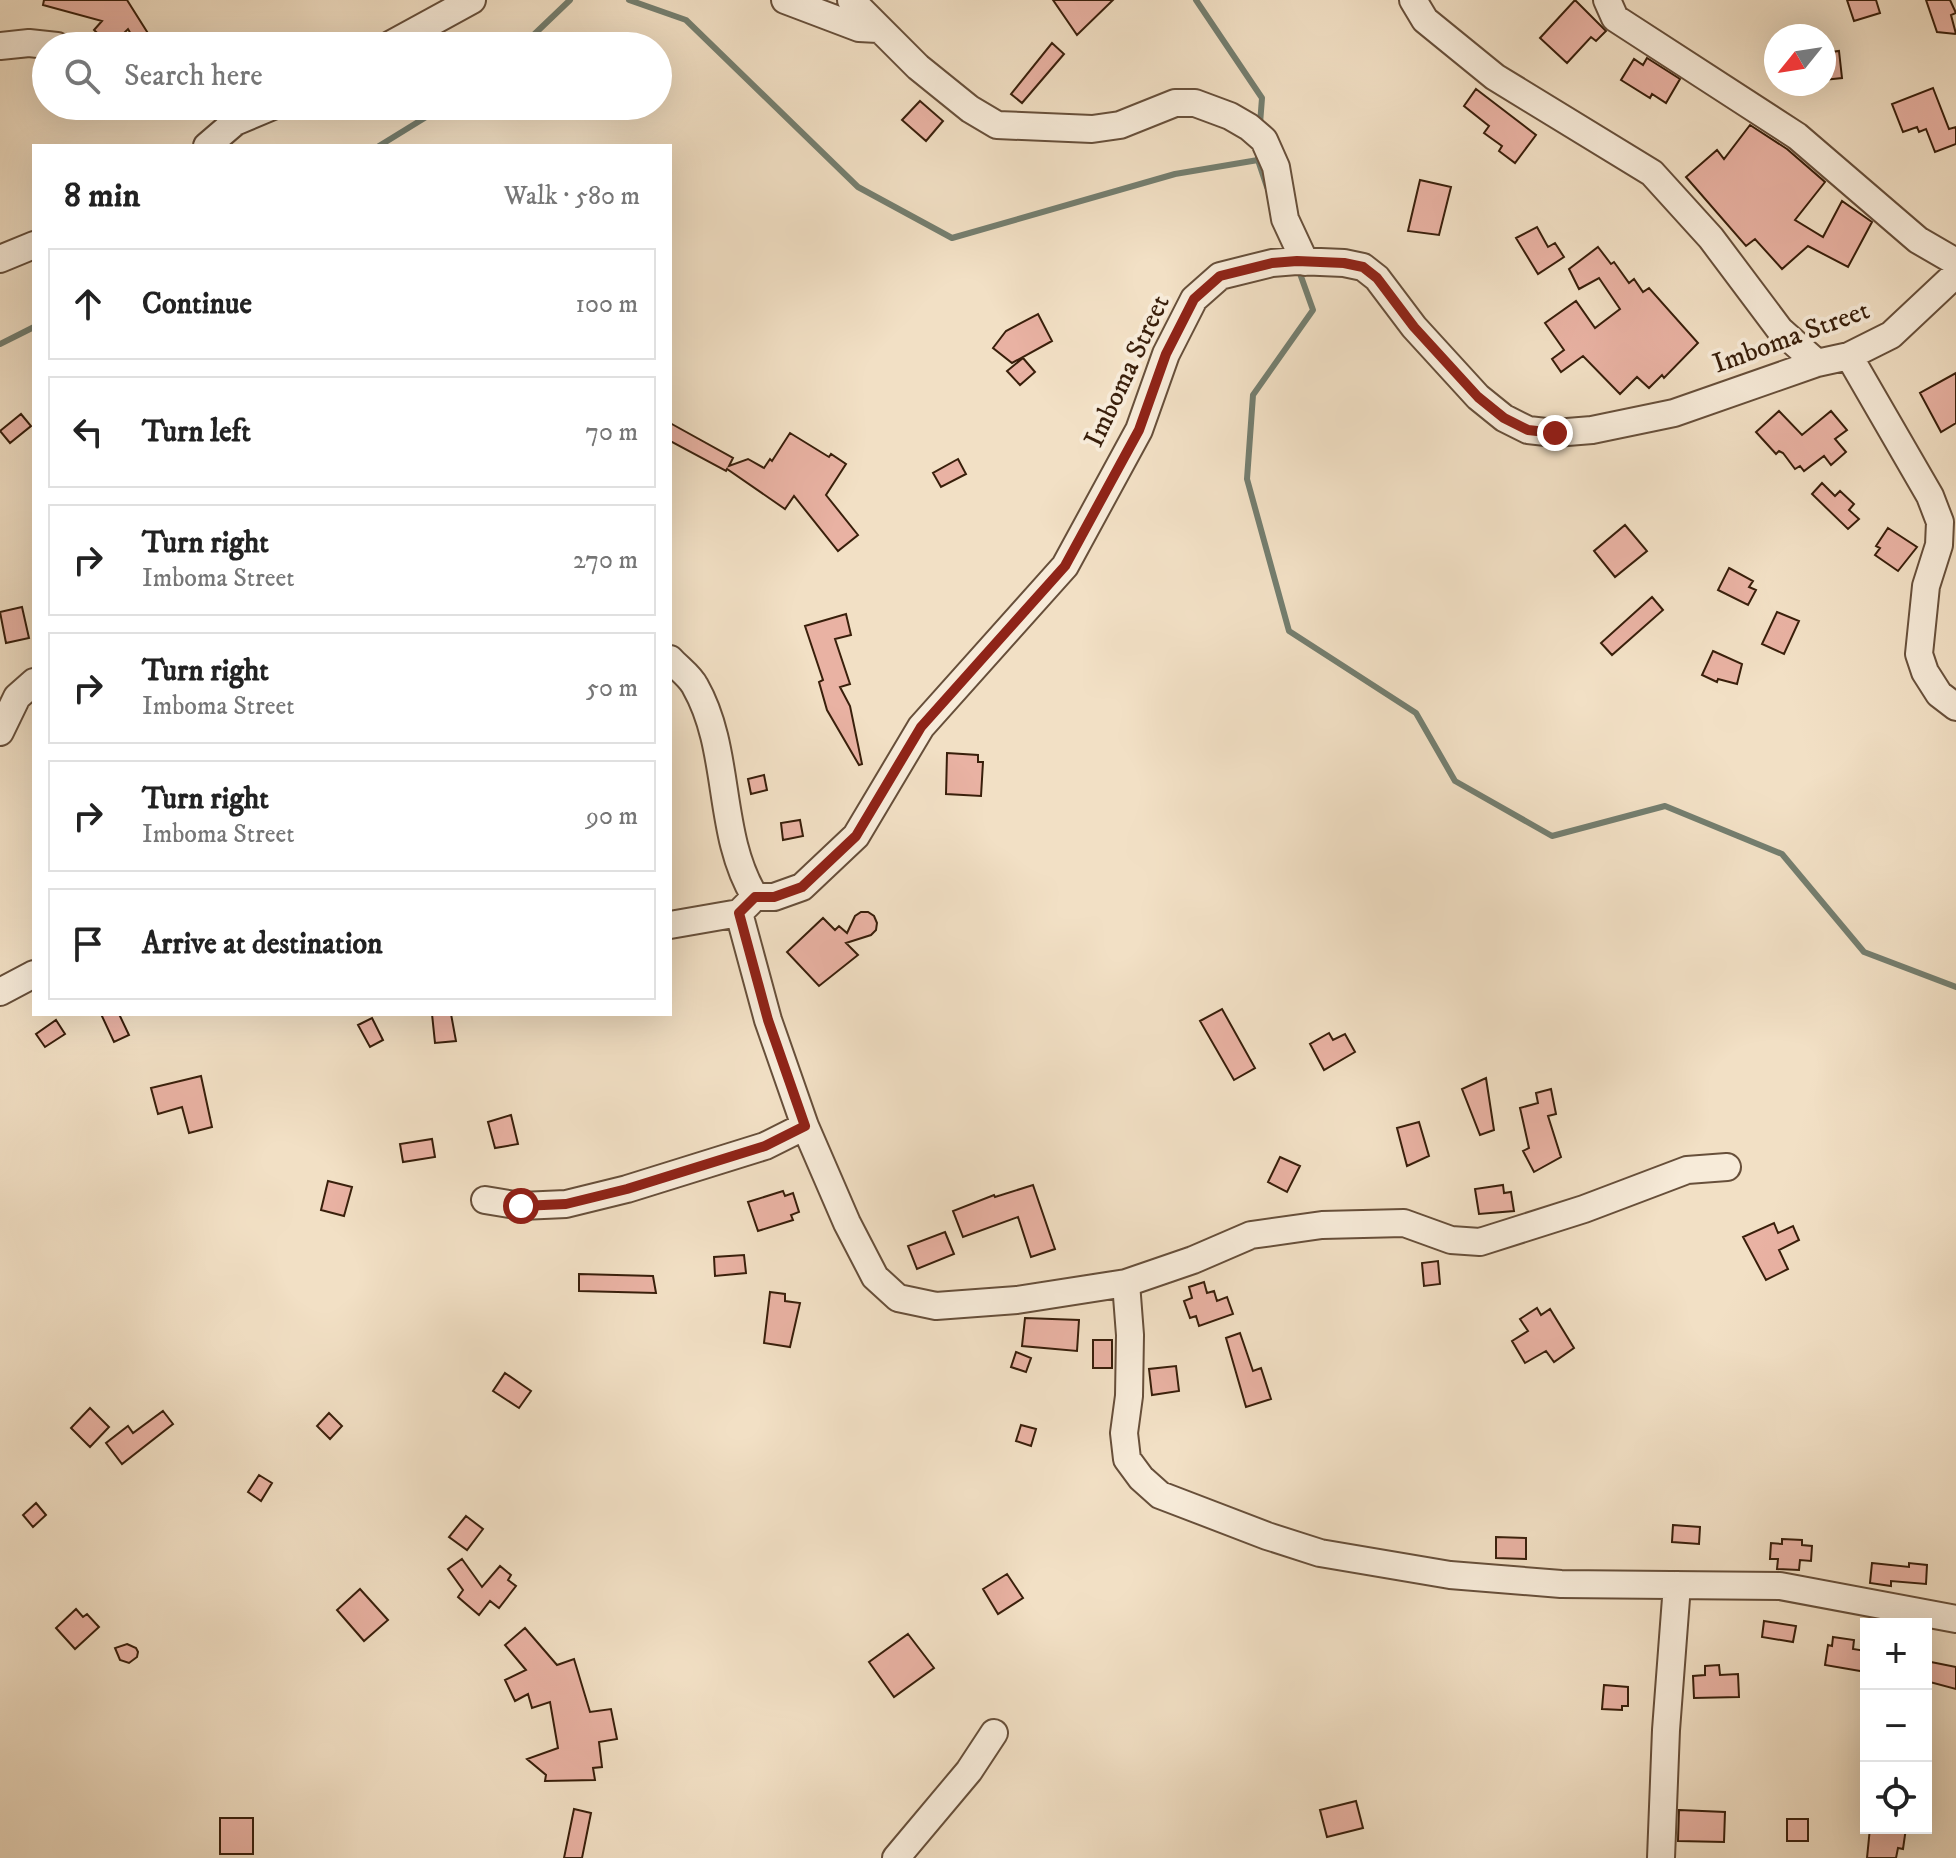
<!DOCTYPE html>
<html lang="en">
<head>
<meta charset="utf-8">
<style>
  body { margin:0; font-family:"IM FELL DW Pica",serif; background:#f2f2f2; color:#222 }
  .controls { position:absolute; right:24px; bottom:24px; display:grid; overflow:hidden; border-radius:0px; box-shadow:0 8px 32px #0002 }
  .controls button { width:72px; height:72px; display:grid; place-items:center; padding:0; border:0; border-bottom:2px solid #e0e0e0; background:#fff; color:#222; font:40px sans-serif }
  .compass { position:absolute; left:1764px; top:24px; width:72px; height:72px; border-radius:50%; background:#fff; box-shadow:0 8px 32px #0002; rotate:240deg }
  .stop { position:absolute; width:24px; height:24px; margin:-18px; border:6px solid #8f2418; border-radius:50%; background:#fff }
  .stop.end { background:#8f2418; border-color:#fff; box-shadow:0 2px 8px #0008 }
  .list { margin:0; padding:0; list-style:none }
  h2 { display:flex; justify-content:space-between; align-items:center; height:104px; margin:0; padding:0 32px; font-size:34px }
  h2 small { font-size:26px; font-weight:400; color:#767676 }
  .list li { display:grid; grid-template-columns:52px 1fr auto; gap:24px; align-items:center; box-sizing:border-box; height:112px; margin:0 16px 16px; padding:0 16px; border:2px solid #e0e0e0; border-radius:0px }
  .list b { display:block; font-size:30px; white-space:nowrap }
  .list p { margin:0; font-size:26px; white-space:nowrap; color:#767676 }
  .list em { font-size:26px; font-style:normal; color:#767676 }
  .icon { flex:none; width:44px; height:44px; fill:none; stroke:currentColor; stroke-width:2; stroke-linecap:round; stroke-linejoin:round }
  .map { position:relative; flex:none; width:1956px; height:1858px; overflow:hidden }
  .search { position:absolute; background:#fff; box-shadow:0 8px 32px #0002; left:32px; top:32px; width:640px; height:88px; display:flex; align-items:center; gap:20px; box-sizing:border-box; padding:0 28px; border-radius:44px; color:#767676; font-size:30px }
  .panel { position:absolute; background:#fff; box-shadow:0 8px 32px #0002; left:32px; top:144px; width:640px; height:872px; border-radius:0px }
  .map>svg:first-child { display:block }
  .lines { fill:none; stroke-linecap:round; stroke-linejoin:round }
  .stream { stroke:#747e6f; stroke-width:6 }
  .building { fill:#e9b2a3; stroke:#391f0b; stroke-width:2 }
  .minor-casing { stroke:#674f3a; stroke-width:30 }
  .minor { stroke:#f7ebd9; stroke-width:26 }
  .route { stroke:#8f2418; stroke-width:10 }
  .labels { text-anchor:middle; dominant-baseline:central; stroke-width:8; stroke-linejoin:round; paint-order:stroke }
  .street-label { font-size:28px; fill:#391f0b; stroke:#f7ebd9 }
</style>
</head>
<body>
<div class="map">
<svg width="1956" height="1858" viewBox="0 0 1956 1858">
  <rect width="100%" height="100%" fill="#f2e0c5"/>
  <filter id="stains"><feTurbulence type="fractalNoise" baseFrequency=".0025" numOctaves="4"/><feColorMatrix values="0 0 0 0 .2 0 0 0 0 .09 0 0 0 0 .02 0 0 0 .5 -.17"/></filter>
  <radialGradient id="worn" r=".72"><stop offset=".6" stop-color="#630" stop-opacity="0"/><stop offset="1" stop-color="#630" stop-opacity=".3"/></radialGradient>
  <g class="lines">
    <path class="stream" d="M629,0L686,20L858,187L952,238L1175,174L1258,160
      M1196,0L1262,98L1260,124
      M522,46L570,0
      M379,146L444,106
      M1258,152V160L1267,187
      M1298,268L1313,310L1253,395L1247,479L1289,631L1416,713L1455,781L1552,836L1665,806L1782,854L1864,952L1956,987
      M0,344L34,327"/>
  </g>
  <path class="building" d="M44,0H127L156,46H138L128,29L111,46L94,30L102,21L43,5Z
    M1053,0H1113L1077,35Z
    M1575,0L1606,31L1596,41L1591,37L1567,63L1540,38Z
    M1847,0H1876L1880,13L1854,21Z
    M1926,0H1950L1956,13L1951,15L1956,34L1937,32Z
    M1052,43L1064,54L1022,103L1011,94Z
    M1839,51L1842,78L1824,80V53Z
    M1647,58L1680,79L1666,103L1652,94L1650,98L1621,80L1634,59L1643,65Z
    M1933,88L1949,129L1956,127V144L1935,152L1926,129L1919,132L1917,127L1903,132L1892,104Z
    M1476,89L1536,135L1515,163L1499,151L1502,146L1484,133L1489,126L1464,106Z
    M920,101L943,121L926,141L902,120Z
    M1750,125L1787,149L1825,182L1795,220L1823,237L1842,201L1872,222L1848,267L1808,246L1782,269L1755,239L1746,246L1686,177L1717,150L1724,159Z
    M1420,180L1451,187L1439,235L1408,231Z
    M1537,227L1548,247L1555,243L1564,257L1538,274L1516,238Z
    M1598,247L1611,264L1614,262L1629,283L1634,279L1643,292L1649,288L1698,343L1664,378L1662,375L1649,388L1637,377L1620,394L1583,356L1561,372L1552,359L1564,350L1545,323L1576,301L1595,328L1620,309L1599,278L1579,289L1569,269Z
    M1038,314L1052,341L1012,363L993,348L1006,331Z
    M1023,358L1035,372L1020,385L1007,371Z
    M1956,373V423L1941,432L1920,393Z
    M1779,411L1802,435L1831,411L1847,430L1835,439L1846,452L1831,465L1824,456L1804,471L1800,466L1795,469L1783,453L1779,451L1776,454L1756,432Z
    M21,414L31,426L10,443L0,431Z
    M670,423L733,458L729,466L748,459L764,468L770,459L772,461L790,433L829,457L831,454L846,464L826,495L858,535L838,551L794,496L785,509L727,469L726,471L670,441Z
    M958,459L966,474L941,487L933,473Z
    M1822,483L1835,496L1840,491L1854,504L1849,510L1859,519L1848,529L1812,494Z
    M1625,525L1647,551L1615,577L1594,551Z
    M1888,528L1917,547L1898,571L1875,555L1880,548L1876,546Z
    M1729,568L1753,581L1749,587L1756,590L1748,605L1718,590Z
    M1652,597L1663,610L1612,655L1601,643Z
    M22,607L29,638L6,643L0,612Z
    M1777,612L1799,621L1784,654L1762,644Z
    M846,614L851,635L835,639L850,684L840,687L850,706L862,764L859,765L827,710L819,682L823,680L805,626Z
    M1713,651L1742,664L1737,684L1718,679L1717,682L1702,675Z
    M947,753L978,755V762H983L981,796L946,794Z
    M764,775L767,790L751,794L748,779Z
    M800,820L803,836L783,840L781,823Z
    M861,912H868L874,916L877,923L876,930L871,935L846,943L858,955L819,986L787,952L823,918L835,930L839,926L847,933L855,916Z
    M1222,1009L1255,1068L1234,1080L1200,1021Z
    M101,1014H119L129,1035L114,1042Z
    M432,1014H451L456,1041L435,1043Z
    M372,1018L383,1040L370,1047L358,1025Z
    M56,1020L65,1034L45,1047L36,1034Z
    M1329,1033L1333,1040L1345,1034L1355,1052L1324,1070L1310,1044Z
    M201,1076L212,1127L189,1133L182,1107L158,1114L151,1088Z
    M1486,1078L1494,1130L1480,1135L1462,1089Z
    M1551,1089L1556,1114L1548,1116L1561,1157L1534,1172L1523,1151L1529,1148L1520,1108L1538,1103L1536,1093Z
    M511,1115L518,1144L495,1148L488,1122Z
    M1419,1122L1429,1156L1407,1166L1397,1128Z
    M432,1139L435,1157L403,1162L400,1144Z
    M1280,1157L1300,1166L1287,1192L1268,1182Z
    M328,1181L352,1187L344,1216L321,1210Z
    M1033,1185L1055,1249L1031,1257L1018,1217L963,1237L953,1211L994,1195L995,1197Z
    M1503,1185L1504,1193L1511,1192L1514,1211L1479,1214L1475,1189Z
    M783,1191L785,1196L793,1193L799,1212L791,1215L793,1220L758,1231L748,1202Z
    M1774,1223L1778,1233L1793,1226L1799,1240L1779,1250L1788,1269L1766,1280L1743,1237Z
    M945,1232L954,1254L917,1269L908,1246Z
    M744,1255L746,1273L715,1276L714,1257Z
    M1438,1261L1440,1284L1424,1286L1422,1263Z
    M579,1274L653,1276L656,1293L579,1291Z
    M1204,1282L1207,1293L1214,1291L1217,1301L1227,1297L1233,1314L1199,1326L1196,1316L1190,1318L1184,1301L1192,1298L1189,1287Z
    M770,1292L785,1294V1301L800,1303L790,1347L764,1343Z
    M1537,1308L1541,1315L1550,1309L1574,1348L1554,1362L1546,1351L1525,1363L1512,1341L1528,1331L1520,1319Z
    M1025,1318L1079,1320L1077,1351L1022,1346Z
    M1240,1333L1253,1371L1261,1368L1271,1399L1246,1407L1226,1338Z
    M1093,1340H1112V1368H1093Z
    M1016,1352L1031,1358L1026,1372L1011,1367Z
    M1176,1366L1179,1391L1152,1395L1149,1369Z
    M505,1373L531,1391L519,1408L493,1391Z
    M90,1408L109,1427L90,1447L71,1428Z
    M163,1411L173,1424L122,1464L106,1443L128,1426L133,1433Z
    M329,1413L342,1426L330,1439L317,1426Z
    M1021,1425L1036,1429L1031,1446L1016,1441Z
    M259,1475L272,1483L261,1501L248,1492Z
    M36,1503L46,1515L33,1527L23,1515Z
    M466,1516L483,1529L467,1550L449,1537Z
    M1673,1525L1700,1527L1699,1544L1672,1542Z
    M1496,1537L1526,1538V1559L1496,1558Z
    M1782,1539L1802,1540V1545L1812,1546L1811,1561L1800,1560L1799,1570L1777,1569L1778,1559H1770L1771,1543L1782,1544Z
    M462,1559L482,1587L500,1566L511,1575L508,1580L516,1586L499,1608L490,1601L479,1615L458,1597L463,1590L448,1569Z
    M1872,1563L1909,1567V1563L1927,1565L1926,1584L1891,1581V1586L1870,1583Z
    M1007,1574L1023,1598L998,1614L983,1589Z
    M360,1589L388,1620L364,1641L337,1610Z
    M76,1609L83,1617L87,1614L99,1627L75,1649L56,1628Z
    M1764,1621L1796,1626L1793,1642L1762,1637Z
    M525,1628L557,1665L574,1659L590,1712L611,1709L617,1739L599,1742L602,1767L593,1768L595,1780L545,1781L546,1775L527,1759L558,1748L550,1702L532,1708L528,1694L515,1701L505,1680L526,1670L505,1645Z
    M908,1634L934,1668L894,1697L869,1662Z
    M1833,1637L1854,1640L1853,1649L1866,1651V1672L1825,1665L1828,1645L1832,1646Z
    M127,1644L136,1648L138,1652L137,1657L129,1663L120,1660L115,1648Z
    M1926,1661L1956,1667V1689L1926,1681Z
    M1719,1665L1720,1675L1738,1674L1739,1697L1694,1698L1693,1676L1705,1675V1666Z
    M1604,1685L1628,1687V1706H1622V1710L1602,1709Z
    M1356,1801L1363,1828L1327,1837L1320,1810Z
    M574,1809L591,1813L582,1858H564Z
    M1679,1810L1725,1812L1724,1842L1678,1841Z
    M220,1818H253V1854H220Z
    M1787,1819H1808V1841H1787Z
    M1870,1828H1906L1903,1849L1898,1848L1896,1858H1867Z"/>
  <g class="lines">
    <defs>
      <path id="minor" d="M785,0L859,28L878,29
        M851,0L918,67L970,109L997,125L1092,129L1120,125L1175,103H1195L1230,116L1249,127L1264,140L1276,167L1285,219L1305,262
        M1413,0L1425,20L1495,77L1652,173L1711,238L1780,330L1817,363
        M1607,0L1615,18L1797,136L1918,240L1956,262
        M0,46L29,43L57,46
        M388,46L472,0
        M207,146L235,122L273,106
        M0,259L34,245
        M1849,356L1930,496L1940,522L1939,545L1926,586L1919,654L1925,672L1939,694L1956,707
        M670,659C678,668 690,676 695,686C732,751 716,833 755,897
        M0,732L17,697L34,682
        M755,897H774L802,887L856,836L921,727L1065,566L1139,430L1166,354L1194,299L1220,276L1272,263L1297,261L1344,263L1363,267L1377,278L1414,327L1478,397L1504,418L1528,430L1555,433L1592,430L1674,413L1817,363L1849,356L1891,335L1956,274
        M739,913L768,1020L805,1126L847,1223L875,1277L898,1298L936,1306L1017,1300L1126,1283L1193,1260L1251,1235L1322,1225L1404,1223L1451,1240L1480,1242L1584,1209L1687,1170L1727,1167
        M670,925L739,913L750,902
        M0,992L34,974
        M485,1200L521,1206L566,1204L627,1189L765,1146L805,1126
        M1126,1283L1130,1335L1129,1396L1124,1433L1127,1459L1141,1478L1160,1495L1267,1536L1320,1553L1450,1575L1561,1584L1780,1586L1956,1619
        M896,1858L969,1771L994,1733
        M1661,1858L1666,1730L1677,1585"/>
    </defs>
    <use href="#minor" class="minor-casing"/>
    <use href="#minor" class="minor"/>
  </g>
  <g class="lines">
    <path class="route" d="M521,1206L566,1204L627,1189L765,1146L805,1126L768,1020L739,913L755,897H774L802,887L856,836L921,727L1065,566L1139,430L1166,354L1194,299L1220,276L1272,263L1297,261L1344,263L1363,267L1377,278L1414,327L1478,397L1504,418L1528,430L1555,433"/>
  </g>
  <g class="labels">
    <g class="street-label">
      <text transform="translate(1791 337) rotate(-20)">Imboma Street</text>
      <text transform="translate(1127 371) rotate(-65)">Imboma Street</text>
    </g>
  </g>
  <rect width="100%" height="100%" filter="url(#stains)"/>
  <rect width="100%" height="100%" fill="url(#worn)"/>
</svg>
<div class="controls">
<button>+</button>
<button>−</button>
<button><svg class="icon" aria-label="locate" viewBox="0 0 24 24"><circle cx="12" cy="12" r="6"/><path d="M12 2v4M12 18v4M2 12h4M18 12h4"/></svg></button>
</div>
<svg class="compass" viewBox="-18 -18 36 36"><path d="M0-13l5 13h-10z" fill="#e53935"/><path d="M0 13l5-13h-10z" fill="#767676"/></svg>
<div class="stop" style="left:521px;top:1206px"></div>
<div class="stop end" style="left:1555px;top:433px"></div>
<div class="search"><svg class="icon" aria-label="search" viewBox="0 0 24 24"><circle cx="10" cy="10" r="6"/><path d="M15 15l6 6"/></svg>Search here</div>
<section class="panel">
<h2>8 min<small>Walk · 580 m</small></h2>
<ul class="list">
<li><svg class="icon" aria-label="ahead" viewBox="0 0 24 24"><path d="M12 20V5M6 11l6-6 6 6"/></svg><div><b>Continue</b></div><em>100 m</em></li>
<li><svg class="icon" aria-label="left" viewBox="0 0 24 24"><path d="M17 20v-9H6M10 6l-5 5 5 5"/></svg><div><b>Turn left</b></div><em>70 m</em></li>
<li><svg class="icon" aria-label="right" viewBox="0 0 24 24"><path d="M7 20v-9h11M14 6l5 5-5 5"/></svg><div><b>Turn right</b><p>Imboma Street</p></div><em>270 m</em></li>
<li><svg class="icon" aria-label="right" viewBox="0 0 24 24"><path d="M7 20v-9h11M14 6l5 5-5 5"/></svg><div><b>Turn right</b><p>Imboma Street</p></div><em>50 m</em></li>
<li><svg class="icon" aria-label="right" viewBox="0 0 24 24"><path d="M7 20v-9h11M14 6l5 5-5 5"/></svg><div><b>Turn right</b><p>Imboma Street</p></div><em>90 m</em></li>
<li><svg class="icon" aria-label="arrive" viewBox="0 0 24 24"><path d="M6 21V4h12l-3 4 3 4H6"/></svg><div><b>Arrive at destination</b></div></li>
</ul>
</section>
</div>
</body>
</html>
